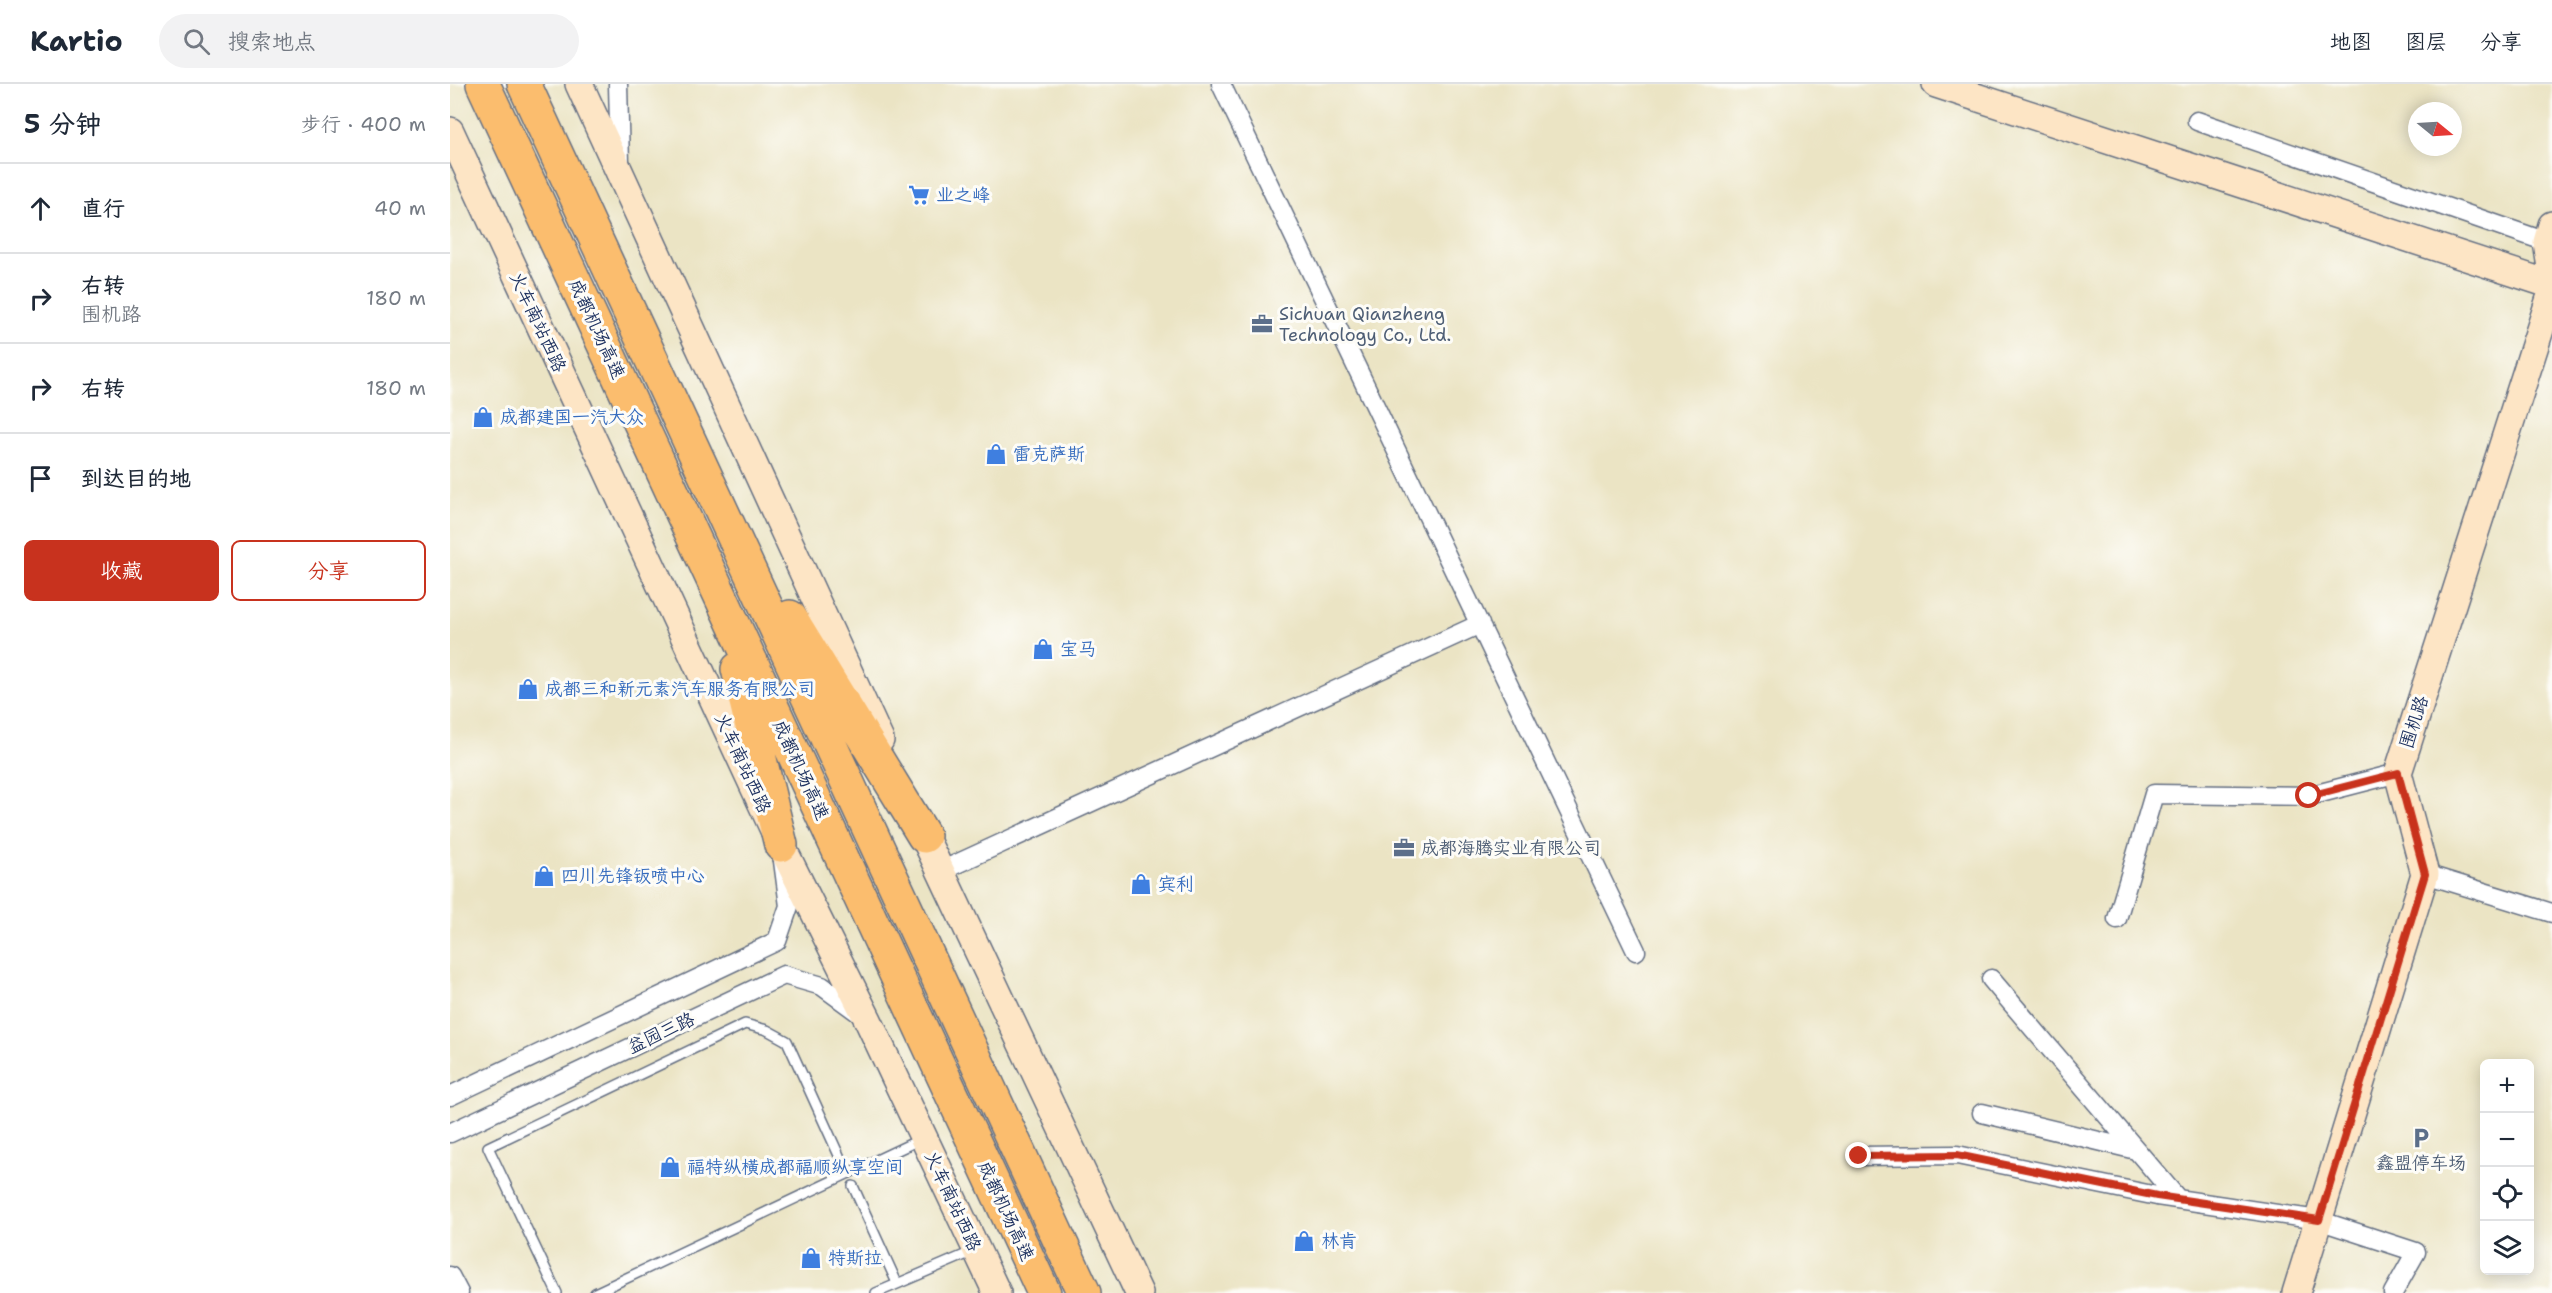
<!DOCTYPE html>
<html lang="zh">
<head>
<meta charset="utf-8">
<style>
  body { margin:0; font-family:"Shantell Sans","LXGW WenKai TC",sans-serif; background:#f2f2f3; color:#1f2937 }
  .controls { position:absolute; right:18px; bottom:18px; display:grid; overflow:hidden; border-radius:9px; box-shadow:0 3px 15px #0003 }
  .controls button { width:54px; height:54px; display:grid; place-items:center; padding:0; border:0; border-bottom:2px solid #e0e1e3; background:#fff; color:#1f2937; font:30px sans-serif }
  .compass { position:absolute; left:1958px; top:18px; width:54px; height:54px; border-radius:50%; background:#fff; box-shadow:0 3px 15px #0003; rotate:108deg }
  .stop { position:absolute; width:18px; height:18px; margin:-14px; border:4px solid #c8321e; border-radius:50%; background:#fff }
  .stop.end { background:#c8321e; border-color:#fff; box-shadow:0 2px 6px #0008 }
  .list { margin:0; padding:0; list-style:none }
  h2 { display:flex; justify-content:space-between; align-items:center; height:78px; margin:0; padding:0 24px; font-size:26px }
  h2 small { font-size:20px; font-weight:400; color:#747a83 }
  .list li { display:grid; grid-template-columns:39px 1fr auto; gap:18px; align-items:center; box-sizing:border-box; height:90px; padding:0 24px; border-top:2px solid #e0e1e3 }
  .list b { display:block; font-size:22px; white-space:nowrap }
  .list p { margin:0; font-size:20px; white-space:nowrap; color:#747a83 }
  .list em { font-size:20px; font-style:normal; color:#747a83 }
  .actions { display:flex; gap:12px; padding:18px 24px }
  .actions a { flex:1; padding:14px 0; border:2px solid #c8321e; border-radius:9px; text-align:center; font-size:21px; color:#c8321e }
  .actions .main { background:#c8321e; color:#fff }
  .icon { flex:none; width:33px; height:33px; fill:none; stroke:currentColor; stroke-width:2; stroke-linecap:round; stroke-linejoin:round }
  .map { position:relative; flex:none; width:2102px; height:1209px; overflow:hidden }
  header { display:flex; align-items:center; gap:36px; box-sizing:border-box; height:84px; padding:0 30px; background:#fff; border-bottom:2px solid #e0e1e3 }
  header strong { font-size:28px }
  nav { display:flex; gap:33px; margin-inline-start:auto; font-size:21px }
  .search { width:420px; height:54px; background:#f2f2f3; display:flex; align-items:center; gap:15px; box-sizing:border-box; padding:0 21px; border-radius:33px; color:#747a83; font-size:22px }
  main { display:flex }
  aside { flex:1; background:#fff }
  .map>svg:first-child { display:block }
  .lines { fill:none; stroke-linecap:round; stroke-linejoin:round }
  .lane-casing { stroke:#646e82; stroke-width:12 }
  .street-casing { stroke:#646e82; stroke-width:21 }
  .secondary-casing { stroke:#646e82; stroke-width:30 }
  .highway-casing { stroke:#646e82; stroke-width:36 }
  .lane { stroke:#fff; stroke-width:9 }
  .street { stroke:#fff; stroke-width:18 }
  .secondary { stroke:#fde5c5; stroke-width:27 }
  .highway { stroke:#fbbd6e; stroke-width:33 }
  .route { stroke:#c8321e; stroke-width:8 }
  .labels { text-anchor:middle; dominant-baseline:central; stroke-width:6; stroke-linejoin:round; paint-order:stroke }
  .shop-label { font-size:18px; fill:#366cbe; stroke:#fdfcf7; text-anchor:start }
  .service-label { font-size:18px; fill:#4e5e75; stroke:#fdfcf7; text-anchor:start }
  .street-label { font-size:18px; fill:#1b2f5e; stroke:#fdfcf7 }
</style>
</head>
<body>
<header>
<strong>Kartio</strong>
<div class="search"><svg class="icon" aria-label="search" viewBox="0 0 24 24"><circle cx="10" cy="10" r="6"/><path d="M15 15l6 6"/></svg>搜索地点</div>
<nav><a>地图</a><a>图层</a><a>分享</a></nav>
</header>
<main>
<aside>
<h2>5 分钟<small>步行 · 400 m</small></h2>
<ul class="list">
<li><svg class="icon" aria-label="ahead" viewBox="0 0 24 24"><path d="M12 20V5M6 11l6-6 6 6"/></svg><div><b>直行</b></div><em>40 m</em></li>
<li><svg class="icon" aria-label="right" viewBox="0 0 24 24"><path d="M7 20v-9h11M14 6l5 5-5 5"/></svg><div><b>右转</b><p>围机路</p></div><em>180 m</em></li>
<li><svg class="icon" aria-label="right" viewBox="0 0 24 24"><path d="M7 20v-9h11M14 6l5 5-5 5"/></svg><div><b>右转</b></div><em>180 m</em></li>
<li><svg class="icon" aria-label="arrive" viewBox="0 0 24 24"><path d="M6 21V4h12l-3 4 3 4H6"/></svg><div><b>到达目的地</b></div></li>
</ul>
<div class="actions"><a class="main">收藏</a><a>分享</a></div>
</aside>
<div class="map">
<svg width="2102" height="1209" viewBox="0 0 2102 1209">
  <rect width="100%" height="100%" fill="#fdfcf7"/>
  <filter id="ink" filterUnits="userSpaceOnUse"><feTurbulence type="fractalNoise" baseFrequency=".0167" numOctaves="2"/><feDisplacementMap in="SourceGraphic" scale="12" xChannelSelector="R" yChannelSelector="G"/><feConvolveMatrix kernelMatrix="1 2 1 2 8 2 1 2 1" color-interpolation-filters="sRGB"/></filter>
  <filter id="wash" filterUnits="userSpaceOnUse"><feTurbulence type="fractalNoise" baseFrequency=".008" numOctaves="4" result="noise"/><feDisplacementMap in="SourceGraphic" scale="24" xChannelSelector="R" yChannelSelector="G"/><feGaussianBlur stdDeviation="1.35" result="paint"/><feColorMatrix in="noise" values="0 0 0 0 0 0 0 0 0 0 0 0 0 0 0 0 0 1.4 0 .05"/><feComposite in="paint" operator="in"/></filter>
  <g filter="url(#wash)">
    <rect width="100%" height="100%" fill="#ebe4c4"/>
  </g>
  <g filter="url(#ink)">
    <g class="lines">
      <defs>
        <path id="lane" d="M403,1102L447,1199
          M107,1209L38,1063L295,940L317,946L337,957L397,1089
          M145,1209L471,1055
          M426,1209L524,1167"/>
        <path id="street" d="M168,0L170,80
          M771,0L1186,867
          M1747,37L2097,158
          M491,787L1030,540
          M1975,790L2102,829
          M1667,835L1704,710L1859,712L1948,689
          M1541,895L1728,1115
          M0,1012L327,857L339,822L333,777
          M1532,1029L1686,1066
          M0,1049L334,891L372,902L413,932
          M1409,1072L1507,1071L1707,1112L1868,1136L1966,1168L1943,1209
          M0,1192L9,1209"/>
        <path id="secondary" d="M129,0L430,656
          M1486,0L2102,201
          M0,47L331,761L418,936L547,1209
          M2102,141L2097,158L2102,190
          M466,735L689,1209
          M1846,1209L1975,790L1948,689L2102,208"/>
        <path id="highway" d="M33,0L594,1209
          M74,0L634,1209
          M340,533L474,752
          M288,585L331,761"/>
      </defs>
      <use href="#lane" class="lane-casing"/>
      <use href="#street" class="street-casing"/>
      <use href="#secondary" class="secondary-casing"/>
      <use href="#highway" class="highway-casing"/>
      <use href="#lane" class="lane"/>
      <use href="#street" class="street"/>
      <use href="#secondary" class="secondary"/>
      <use href="#highway" class="highway"/>
    </g>
  </g>
  <g class="lines" filter="url(#ink)">
    <path class="route" d="M1409,1072L1507,1071L1707,1112L1869,1136L1975,790L1948,689L1859,712"/>
  </g>
  <defs>
    <symbol id="supermarket-bare" viewBox="-9 -9 18 18"><path d="M-6-5.5h2.5l.6 2H6L4.5 2H-2.5L-4.4-4H-6ZM-1.5 3.2a1.3 1.3 0 1 0 .1 0ZM3 3.2a1.3 1.3 0 1 0 .1 0Z" fill="#3f7fe0" stroke="#fdfcf7" stroke-width="2.5" paint-order="stroke"/></symbol>
    <symbol id="office-bare" viewBox="-9 -9 18 18"><path d="M-6-3h4V-5.5h4V-3h4V5H-6ZM-1-4.5V-3h2v-1.5ZM-6 0V1H6V0Z" fill="#5c6f8a" stroke="#fdfcf7" stroke-width="2.5" paint-order="stroke"/></symbol>
    <symbol id="shop-bare" viewBox="-9 -9 18 18"><path d="M-5-2.5h2.3a2.7 3.5 0 0 1 5.4 0H5L5.5 6h-11ZM-1.5-2.5h3a1.5 2.3 0 0 0-3 0Z" fill="#3f7fe0" stroke="#fdfcf7" stroke-width="2.5" paint-order="stroke"/></symbol>
    <symbol id="parking-bare" viewBox="-9 -9 18 18"><path d="M-3.5-5.5H1a3.5 3.5 0 0 1 0 7H-1V5.5H-3.5ZM-1-3.4V-.6H.8a1.4 1.4 0 0 0 0-2.8Z" fill="#5c6f8a" stroke="#fdfcf7" stroke-width="2.5" paint-order="stroke"/></symbol>
  </defs>
  <g fill-rule="evenodd">
    <use href="#supermarket-bare" x="454" y="96" width="30" height="30"/>
    <use href="#office-bare" x="797" y="225" width="30" height="30"/>
    <use href="#shop-bare" x="18" y="318" width="30" height="30"/>
    <use href="#shop-bare" x="531" y="355" width="30" height="30"/>
    <use href="#shop-bare" x="578" y="550" width="30" height="30"/>
    <use href="#shop-bare" x="63" y="590" width="30" height="30"/>
    <use href="#office-bare" x="939" y="749" width="30" height="30"/>
    <use href="#shop-bare" x="79" y="777" width="30" height="30"/>
    <use href="#shop-bare" x="676" y="785" width="30" height="30"/>
    <use href="#parking-bare" x="1956" y="1039" width="30" height="30"/>
    <use href="#shop-bare" x="205" y="1068" width="30" height="30"/>
    <use href="#shop-bare" x="839" y="1142" width="30" height="30"/>
    <use href="#shop-bare" x="346" y="1159" width="30" height="30"/>
  </g>
  <g class="labels">
    <g class="shop-label">
      <text x="486" y="111">业之峰</text>
      <text x="50" y="333">成都建国一汽大众</text>
      <text x="563" y="370">雷克萨斯</text>
      <text x="610" y="565">宝马</text>
      <text x="95" y="605">成都三和新元素汽车服务有限公司</text>
      <text x="111" y="792">四川先锋钣喷中心</text>
      <text x="708" y="800">宾利</text>
      <text x="237" y="1083">福特纵横成都福顺纵享空间</text>
      <text x="871" y="1157">林肯</text>
      <text x="378" y="1174">特斯拉</text>
    </g>
    <g class="service-label">
      <text x="829" y="230">Sichuan Qianzheng<tspan x="829" dy="21">Technology Co., Ltd.</tspan></text>
      <text x="971" y="764">成都海腾实业有限公司</text>
      <text x="1971" y="1079" text-anchor="middle">鑫盟停车场</text>
    </g>
    <g class="street-label">
      <text transform="translate(88 238) rotate(65)">火车南站西路</text>
      <text transform="translate(147 245) rotate(65)">成都机场高速</text>
      <text transform="translate(1964 638) rotate(-72)">围机路</text>
      <text transform="translate(293 679) rotate(65)">火车南站西路</text>
      <text transform="translate(351 686) rotate(65)">成都机场高速</text>
      <text transform="translate(211 949) rotate(-25)">益园三路</text>
      <text transform="translate(503 1117) rotate(65)">火车南站西路</text>
      <text transform="translate(556 1127) rotate(65)">成都机场高速</text>
    </g>
  </g>
</svg>
<div class="controls">
<button>+</button>
<button>−</button>
<button><svg class="icon" aria-label="locate" viewBox="0 0 24 24"><circle cx="12" cy="12" r="6"/><path d="M12 2v4M12 18v4M2 12h4M18 12h4"/></svg></button>
<button><svg class="icon" aria-label="layers" viewBox="0 0 24 24"><path d="M12 4l9 5-9 5-9-5zM3 14l9 5 9-5"/></svg></button>
</div>
<svg class="compass" viewBox="-18 -18 36 36"><path d="M0-13l5 13h-10z" fill="#e53935"/><path d="M0 13l5-13h-10z" fill="#747a83"/></svg>
<div class="stop" style="left:1859px;top:712px"></div>
<div class="stop end" style="left:1409px;top:1072px"></div>
</div>
</main>
</body>
</html>
